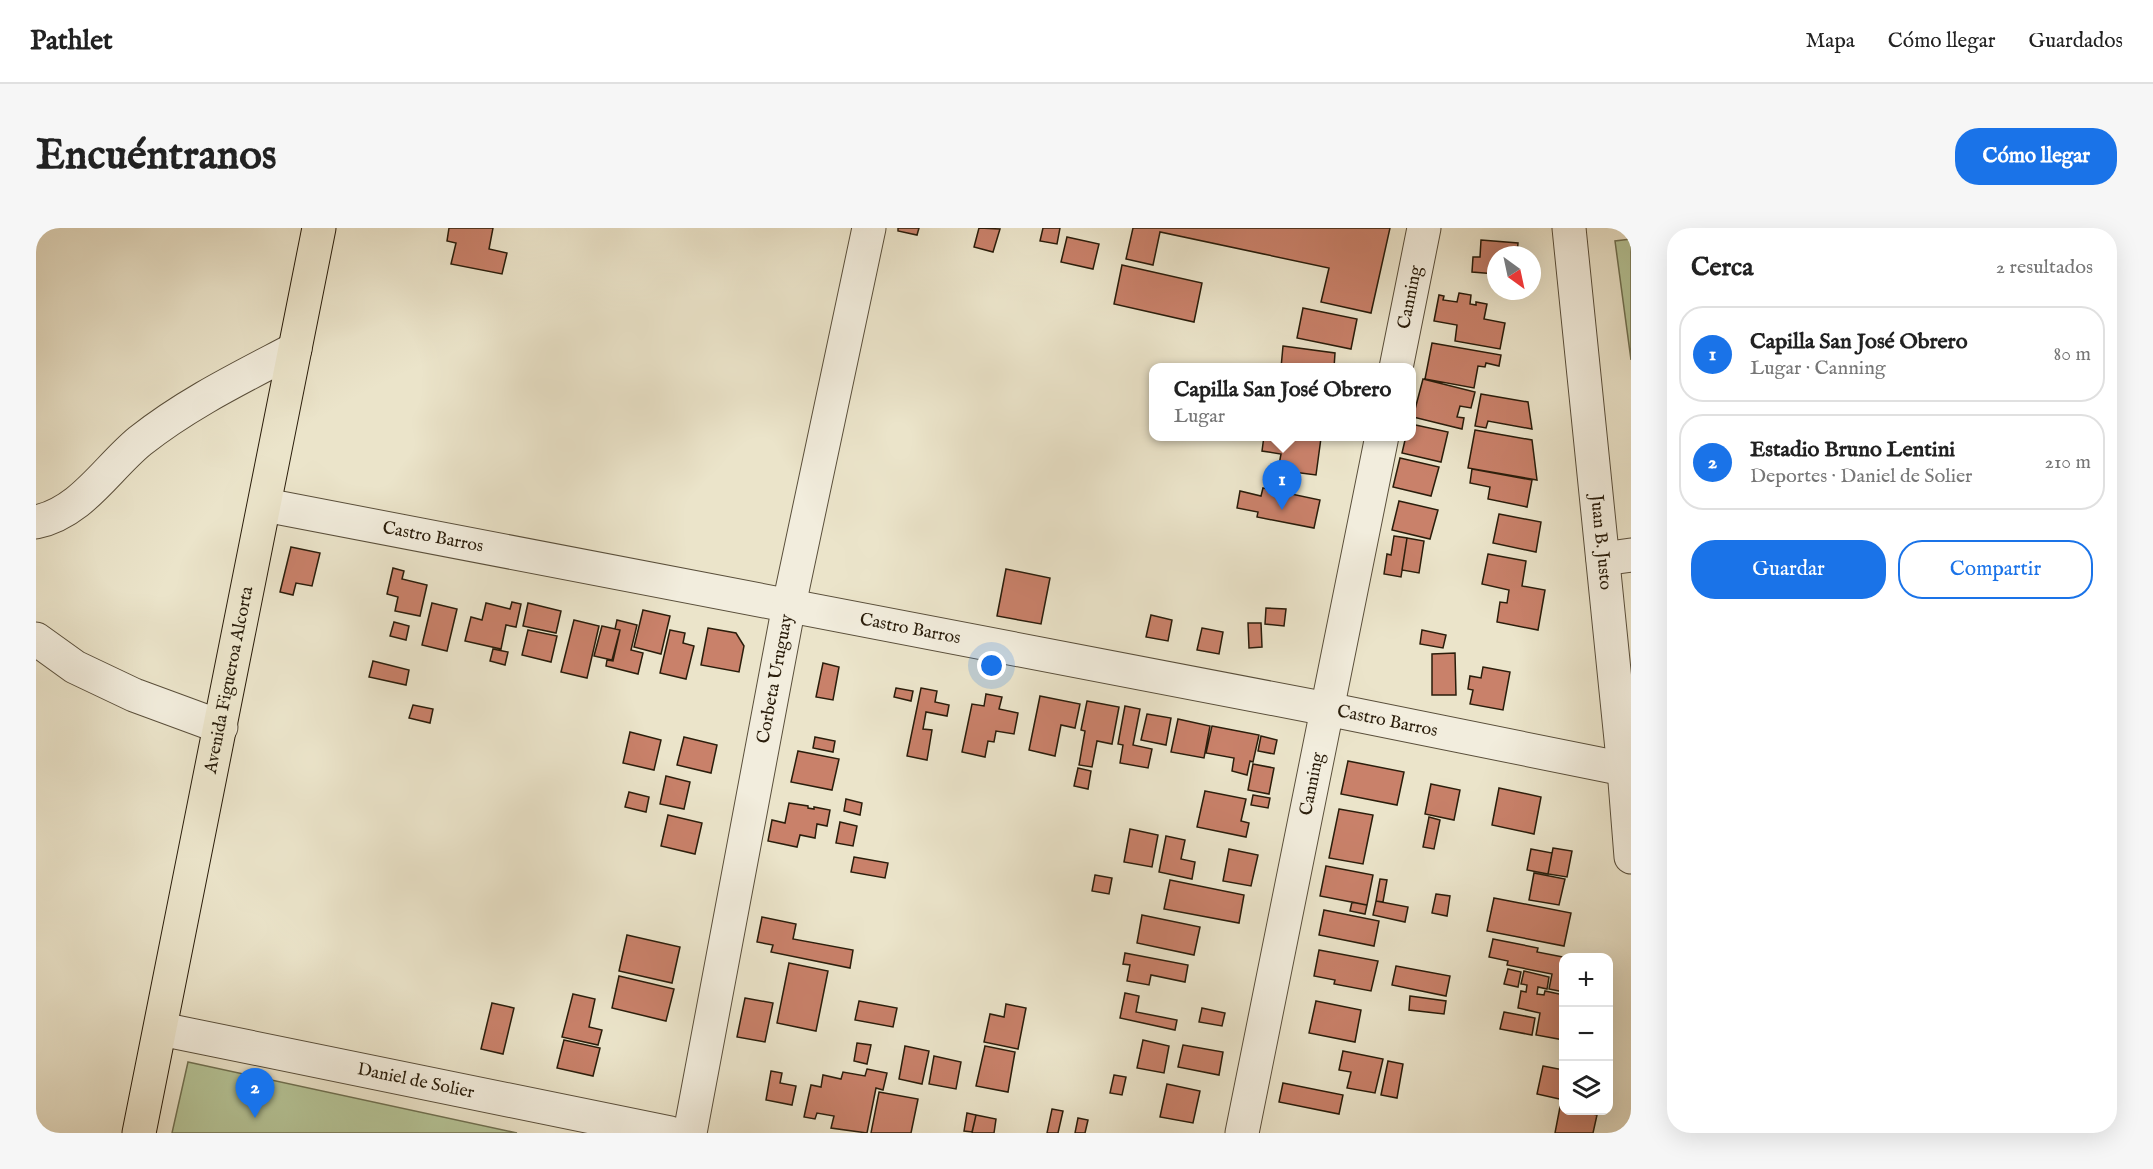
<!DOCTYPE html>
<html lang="es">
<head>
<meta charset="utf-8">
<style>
  body { margin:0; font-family:"IM FELL English",serif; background:#f6f6f6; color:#222 }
  .controls { position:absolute; right:18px; bottom:18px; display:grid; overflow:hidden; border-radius:12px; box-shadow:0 6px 24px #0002 }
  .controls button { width:54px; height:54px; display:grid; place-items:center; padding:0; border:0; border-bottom:2px solid #e0e0e0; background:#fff; color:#222; font:30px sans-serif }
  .compass { position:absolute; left:1451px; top:18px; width:54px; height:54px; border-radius:50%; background:#fff; box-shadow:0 6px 24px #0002; rotate:147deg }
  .you { position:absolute; left:956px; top:438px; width:21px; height:21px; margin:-15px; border:4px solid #fff; border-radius:50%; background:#1a73e8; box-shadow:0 0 0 9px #1a73e833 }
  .badge { display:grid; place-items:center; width:39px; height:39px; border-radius:50%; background:#1a73e8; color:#fff; font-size:20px; font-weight:700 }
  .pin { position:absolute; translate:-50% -50px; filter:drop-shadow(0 2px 3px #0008) }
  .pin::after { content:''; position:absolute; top:32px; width:21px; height:18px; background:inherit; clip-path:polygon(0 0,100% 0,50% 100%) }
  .popup { position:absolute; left:1113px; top:135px; width:267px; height:78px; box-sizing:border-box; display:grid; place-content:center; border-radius:12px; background:#fff; filter:drop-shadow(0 2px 4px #0005); font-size:20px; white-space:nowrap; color:#767676 }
  .popup b { font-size:22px; color:#222 }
  .popup::after { content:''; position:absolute; left:50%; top:100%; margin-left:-12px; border:12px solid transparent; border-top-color:#fff }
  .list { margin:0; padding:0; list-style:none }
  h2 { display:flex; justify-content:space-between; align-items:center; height:78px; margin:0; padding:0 24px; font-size:26px }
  h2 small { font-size:20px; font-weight:400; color:#767676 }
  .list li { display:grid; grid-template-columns:39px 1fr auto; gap:18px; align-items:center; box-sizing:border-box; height:96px; margin:0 12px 12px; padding:0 12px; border:2px solid #e0e0e0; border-radius:24px }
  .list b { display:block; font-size:22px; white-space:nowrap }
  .list p { margin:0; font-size:20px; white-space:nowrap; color:#767676 }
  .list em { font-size:20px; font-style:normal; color:#767676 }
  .actions { display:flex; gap:12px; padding:18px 24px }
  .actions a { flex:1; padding:14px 0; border:2px solid #1a73e8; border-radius:24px; text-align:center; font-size:21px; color:#1a73e8 }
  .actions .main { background:#1a73e8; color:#fff }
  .icon { flex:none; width:33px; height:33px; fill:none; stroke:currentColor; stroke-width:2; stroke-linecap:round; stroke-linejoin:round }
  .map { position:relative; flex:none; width:1595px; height:905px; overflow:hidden; border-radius:24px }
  header { display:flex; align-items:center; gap:36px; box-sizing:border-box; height:84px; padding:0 30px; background:#fff; border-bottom:2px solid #e0e0e0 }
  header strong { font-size:28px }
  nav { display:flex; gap:33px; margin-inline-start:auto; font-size:21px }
  .intro { display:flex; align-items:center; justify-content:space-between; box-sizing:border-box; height:144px; padding:0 36px }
  h1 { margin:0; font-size:42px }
  .button { padding:15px 27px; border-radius:24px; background:#1a73e8; color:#fff; font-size:21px; font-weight:700 }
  main { display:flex; gap:36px; padding:0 36px }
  aside { flex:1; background:#fff; border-radius:24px; box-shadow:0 6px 24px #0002 }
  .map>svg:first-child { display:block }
  .green { fill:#b6c598; stroke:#707152; stroke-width:1.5 }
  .building { fill:#c9816a; stroke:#2a1d0b; stroke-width:1.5 }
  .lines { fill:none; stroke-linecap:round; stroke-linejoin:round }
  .minor-casing { stroke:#5a4f3b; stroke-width:35 }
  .major-casing { stroke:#2a1d0b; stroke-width:35 }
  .minor { stroke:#f2eddd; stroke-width:33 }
  .major { stroke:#ebe4ca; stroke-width:33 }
  .labels { text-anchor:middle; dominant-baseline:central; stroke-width:5; stroke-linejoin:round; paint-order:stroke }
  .street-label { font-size:18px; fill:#2a1d0b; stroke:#f2eddd }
</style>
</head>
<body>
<header>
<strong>Pathlet</strong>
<nav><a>Mapa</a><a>Cómo llegar</a><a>Guardados</a></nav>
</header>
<div class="intro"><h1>Encuéntranos</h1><a class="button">Cómo llegar</a></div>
<main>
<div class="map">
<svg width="1595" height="905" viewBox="0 0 1595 905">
  <rect width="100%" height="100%" fill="#ebe4ca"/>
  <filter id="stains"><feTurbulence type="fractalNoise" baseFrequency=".00333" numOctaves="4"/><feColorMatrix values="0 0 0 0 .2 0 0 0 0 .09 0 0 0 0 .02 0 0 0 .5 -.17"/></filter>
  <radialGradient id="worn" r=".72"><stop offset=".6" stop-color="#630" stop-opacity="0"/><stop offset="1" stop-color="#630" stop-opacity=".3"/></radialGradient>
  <path class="green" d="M1595,11V132L1579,13Z
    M152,834L481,905H136Z"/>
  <path class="building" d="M413,0H457L453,21L471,25L466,46L415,36L420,15L411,13Z
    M862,0H883L881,7L862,3Z
    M943,0L964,1L957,24L938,19Z
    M1007,0H1024L1021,16L1004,13Z
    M1097,0H1354L1335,85L1285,74L1293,40L1124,4L1117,37L1090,31Z
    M1031,9L1063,16L1057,41L1025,34Z
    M1445,12L1482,15L1481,27H1460V46L1436,44L1437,29H1444Z
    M1086,37L1166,55L1158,94L1078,76Z
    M1423,65L1435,67L1434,76L1440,77V74L1451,76L1448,91L1469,95L1464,121L1419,113L1421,97L1398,93L1403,67L1408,68L1407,72L1421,74Z
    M1267,80L1321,91L1315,121L1261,110Z
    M1396,115L1465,127L1463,138L1450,135L1449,139L1442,138L1438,160L1389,151Z
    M1247,118L1299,125L1298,140H1245Z
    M1387,151L1439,164L1435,180L1424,178L1421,189L1428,190L1426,201L1377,189Z
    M1445,166L1492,174L1496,201L1452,193L1450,200L1439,198Z
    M1375,196L1412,204L1405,234L1366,225L1370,208H1375Z
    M1439,202L1496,212L1501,252L1432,240Z
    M1228,208L1285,210L1280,247L1242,242L1245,226L1226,223Z
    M1364,230L1403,239L1395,268L1357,259Z
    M1436,241L1496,252L1491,279L1452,271L1454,259L1434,255Z
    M1227,260L1284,272L1278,300L1221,289L1222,284L1201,280L1204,263L1225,268Z
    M1363,273L1402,282L1394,311L1356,302Z
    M1463,286L1505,294L1500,324L1457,315Z
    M1358,308L1371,310L1365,349L1348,346L1351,326L1355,327Z
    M1371,310L1388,313L1383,345L1366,342Z
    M255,319L284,325L276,358L260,355L257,367L244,364Z
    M1452,326L1490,333L1486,358L1509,362L1502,402L1461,394L1464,374L1471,375L1473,362L1446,356Z
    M357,340L368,343L366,351L391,357L384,388L359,383L362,369L351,366Z
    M970,341L1014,350L1005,396L961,388Z
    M476,374L485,376L480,399L470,397L465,421L429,413L435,389L446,392L450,375L474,381Z
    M396,375L421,381L411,423L386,417Z
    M492,375L525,383L520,405L487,398Z
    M1230,380L1250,381L1248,398L1229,396Z
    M607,382L634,388L625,426L598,419Z
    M1115,387L1136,392L1132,413L1110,409Z
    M538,392L563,398L551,450L525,444Z
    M581,392L601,397L595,422L607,425L602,446L570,438L571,432L577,433L584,402L579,401Z
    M358,394L373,398L370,412L354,408Z
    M1212,395H1225L1226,419L1213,420Z
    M566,398L584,402L576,432L558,428Z
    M672,400L700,405L708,418L703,444L665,437Z
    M1166,400L1187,404L1183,426L1161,422Z
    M492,402L521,408L515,434L486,427Z
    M634,402L649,405L647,415L658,418L650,451L624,445Z
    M1386,402L1410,407L1407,420L1384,416Z
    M457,421L472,424L469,437L454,433Z
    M1419,425L1420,467H1396V426Z
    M337,433L373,442L370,457L333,449Z
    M787,435L803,439L797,472L780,469Z
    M1447,439L1474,444L1467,482L1434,476L1437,462L1432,461L1434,448L1445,450Z
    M860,460L877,463L875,473L858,469Z
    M885,460L901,463L899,474L913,477L911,488L890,484L887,501L896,502L891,532L871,528Z
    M950,466L966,469L963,481L982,485L978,506L960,503L958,514L952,513L949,529L926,524L936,476L948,478Z
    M1004,468L1044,476L1039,500L1025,497L1019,528L993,522Z
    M1051,473L1083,479L1076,516L1061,513L1056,539L1043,537L1049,503L1045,502Z
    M377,477L397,481L394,495L373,490Z
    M1089,478L1104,481L1097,517L1116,521L1112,540L1084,535L1087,517L1082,516Z
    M1111,486L1135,490L1130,517L1105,512Z
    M1142,491L1174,498L1168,530L1135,524Z
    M1176,498L1223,507L1217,534L1214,533L1211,547L1196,543L1198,530L1170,525Z
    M594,504L625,512L618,542L587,535Z
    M1225,508L1241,512L1238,526L1222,523Z
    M648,509L681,517L675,545L641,537Z
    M779,509L799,513L797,524L777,520Z
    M762,523L803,531L796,562L755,554Z
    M1312,533L1368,544L1361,577L1305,566Z
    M1217,536L1238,540L1233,566L1212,562Z
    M1042,540L1055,543L1052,561L1038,558Z
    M630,548L654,554L648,581L624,576Z
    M1395,556L1424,562L1418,592L1389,586Z
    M1463,560L1505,569L1498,606L1456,597Z
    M1169,563L1210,571L1205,593L1213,595L1210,609L1161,599Z
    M593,564L613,569L610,584L589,579Z
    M1217,567L1234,570L1232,580L1215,577Z
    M810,571L826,575L824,587L808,583Z
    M753,575L772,578V580L778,581V579L794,582L791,598L781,596L779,610L764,607L761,619L732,613L736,592L749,595Z
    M1303,581L1337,587L1327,636L1293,630Z
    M632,587L666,595L659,626L625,618Z
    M1393,589L1404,592L1398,621L1387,619Z
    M804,594L821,598L817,618L800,615Z
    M1094,601L1122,607L1116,639L1088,634Z
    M1130,608L1149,612L1145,631L1159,634L1156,651L1123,644Z
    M1517,620L1536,623L1531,649L1512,646Z
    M1193,621L1222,627L1215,658L1187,653Z
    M1495,621L1516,625L1512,646L1491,642Z
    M818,629L852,635L849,650L815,644Z
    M1290,638L1337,647L1331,677L1284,668Z
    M1498,645L1529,651L1523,677L1493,672Z
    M1059,647L1076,650L1073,666L1056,663Z
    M1344,651L1351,652L1347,674L1340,673Z
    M1134,652L1208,667L1203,695L1128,681Z
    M1400,666L1414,668L1411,688L1396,685Z
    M1458,670L1535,685L1528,718L1451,703Z
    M1340,673L1372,679L1369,694L1337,687Z
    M1316,674L1331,677L1329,686L1314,683Z
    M1288,682L1343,693L1338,718L1283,707Z
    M1106,687L1164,699L1158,727L1101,715Z
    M726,689L760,696L757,711L817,722L814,740L735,724L737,717L721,714Z
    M591,707L644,719L636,755L583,743Z
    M1457,711L1502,720L1501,724L1532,730H1528V764L1513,761L1516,746L1471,737L1472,733L1453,729Z
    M1283,722L1342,733L1335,763L1298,756L1299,752L1278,748Z
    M1089,725L1152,737L1149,754L1115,747L1113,757L1091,753L1094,737L1087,736Z
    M753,735L792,743L780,803L741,795Z
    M1360,738L1414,748L1410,768L1356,757Z
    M1472,741L1485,744L1482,759L1468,756Z
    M1488,743L1513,749L1511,761L1502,759L1501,766L1508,767L1509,763L1528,767V812L1500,807L1504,785L1482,780L1485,763L1490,764L1491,757L1485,756Z
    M583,748L638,761L630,793L576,780Z
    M1089,765L1103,768L1100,784L1141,792L1139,802L1084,790Z
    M537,766L559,771L553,799L566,802L562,817L526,809Z
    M1374,768L1410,773L1408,786L1373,782Z
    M709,770L737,775L729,814L701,809Z
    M823,773L861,780L857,799L819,792Z
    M1280,773L1325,782L1319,814L1273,805Z
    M456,775L478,780L467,826L445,821Z
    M970,776L990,780L982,821L948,814L954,786L968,789Z
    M1166,780L1189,785L1186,798L1163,794Z
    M1468,784L1499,790L1496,807L1464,801Z
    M528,812L564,820L557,848L521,840Z
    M1107,812L1133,818L1128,845L1101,840Z
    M821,815L835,817L831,836L818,833Z
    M1147,817L1187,824L1183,847L1142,839Z
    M869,818L893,823L886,856L863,851Z
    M949,818L979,824L972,864L940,858Z
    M1307,823L1347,831L1339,865L1311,860L1315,844L1303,842Z
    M898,828L925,834L920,861L893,856Z
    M1352,833L1367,836L1361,870L1345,867Z
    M1507,838L1528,842V872L1501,866Z
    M831,841L851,845L847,862L840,860L831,905L795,900L798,888L781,885L779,891L768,889L775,857L785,859L787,847L805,851L807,844L829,848Z
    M735,843L746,845L744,855L760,858L756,877L730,872Z
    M1078,847L1090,849L1086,867L1074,865Z
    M1247,855L1307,867L1303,886L1243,874Z
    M1131,856L1164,863L1157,895L1124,889Z
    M843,864L882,871L875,905H835Z
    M1524,879L1528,880V882H1541L1561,887L1557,905H1519Z
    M1016,881L1027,883L1022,905H1011Z
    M931,885L940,887L936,904L928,903Z
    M940,887L960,891L958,905H936Z
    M1042,890L1052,892L1049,905H1039Z"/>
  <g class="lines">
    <defs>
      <g id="minor">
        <path id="s1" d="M1533,0L1588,541L1595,629"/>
        <path id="s2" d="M1360,140L1388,0"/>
        <path id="s3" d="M229,277L1291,481L1588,541"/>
        <path d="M0,294C46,284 70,241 104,213C152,175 206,149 259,121"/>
        <path d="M1567,331L1595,327"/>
        <path d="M0,411L39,439L98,467L185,499"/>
        <path id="s4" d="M125,801L634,905"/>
        <path id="s5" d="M654,905L753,377L833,0"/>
        <path id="s6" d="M1206,905L1346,208"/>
      </g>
      <g id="major">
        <path id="s7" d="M103,905L283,0"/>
      </g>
    </defs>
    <use href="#minor" class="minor-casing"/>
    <use href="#major" class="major-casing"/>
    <use href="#minor" class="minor"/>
    <use href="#major" class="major"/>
  </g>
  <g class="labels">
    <g class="street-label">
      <text stroke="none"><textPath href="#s2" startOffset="72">Canning</textPath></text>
      <text stroke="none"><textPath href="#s3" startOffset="171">Castro Barros</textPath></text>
      <text stroke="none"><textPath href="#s1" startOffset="316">Juan B. Justo</textPath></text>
      <text stroke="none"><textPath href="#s3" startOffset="657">Castro Barros</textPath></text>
      <text stroke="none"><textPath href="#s5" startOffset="462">Corbeta Uruguay</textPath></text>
      <text stroke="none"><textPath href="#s7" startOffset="462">Avenida Figueroa Alcorta</textPath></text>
      <text stroke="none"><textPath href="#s3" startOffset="1143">Castro Barros</textPath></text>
      <text stroke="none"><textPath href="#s6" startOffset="356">Canning</textPath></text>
      <text stroke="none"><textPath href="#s4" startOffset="260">Daniel de Solier</textPath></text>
    </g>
  </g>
  <rect width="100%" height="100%" filter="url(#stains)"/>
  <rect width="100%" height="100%" fill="url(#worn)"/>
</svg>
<div class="controls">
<button>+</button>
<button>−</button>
<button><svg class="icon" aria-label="layers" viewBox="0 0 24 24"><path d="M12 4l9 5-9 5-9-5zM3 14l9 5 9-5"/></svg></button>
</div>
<svg class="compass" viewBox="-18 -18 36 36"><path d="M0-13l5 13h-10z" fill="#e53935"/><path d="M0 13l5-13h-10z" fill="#767676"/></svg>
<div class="you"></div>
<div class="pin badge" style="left:1246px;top:282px">1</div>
<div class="popup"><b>Capilla San José Obrero</b>Lugar</div>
<div class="pin badge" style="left:219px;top:890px">2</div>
</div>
<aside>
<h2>Cerca<small>2 resultados</small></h2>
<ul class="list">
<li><span class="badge">1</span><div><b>Capilla San José Obrero</b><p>Lugar · Canning</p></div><em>80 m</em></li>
<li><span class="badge">2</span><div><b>Estadio Bruno Lentini</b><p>Deportes · Daniel de Solier</p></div><em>210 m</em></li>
</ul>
<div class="actions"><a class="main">Guardar</a><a>Compartir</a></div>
</aside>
</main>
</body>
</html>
